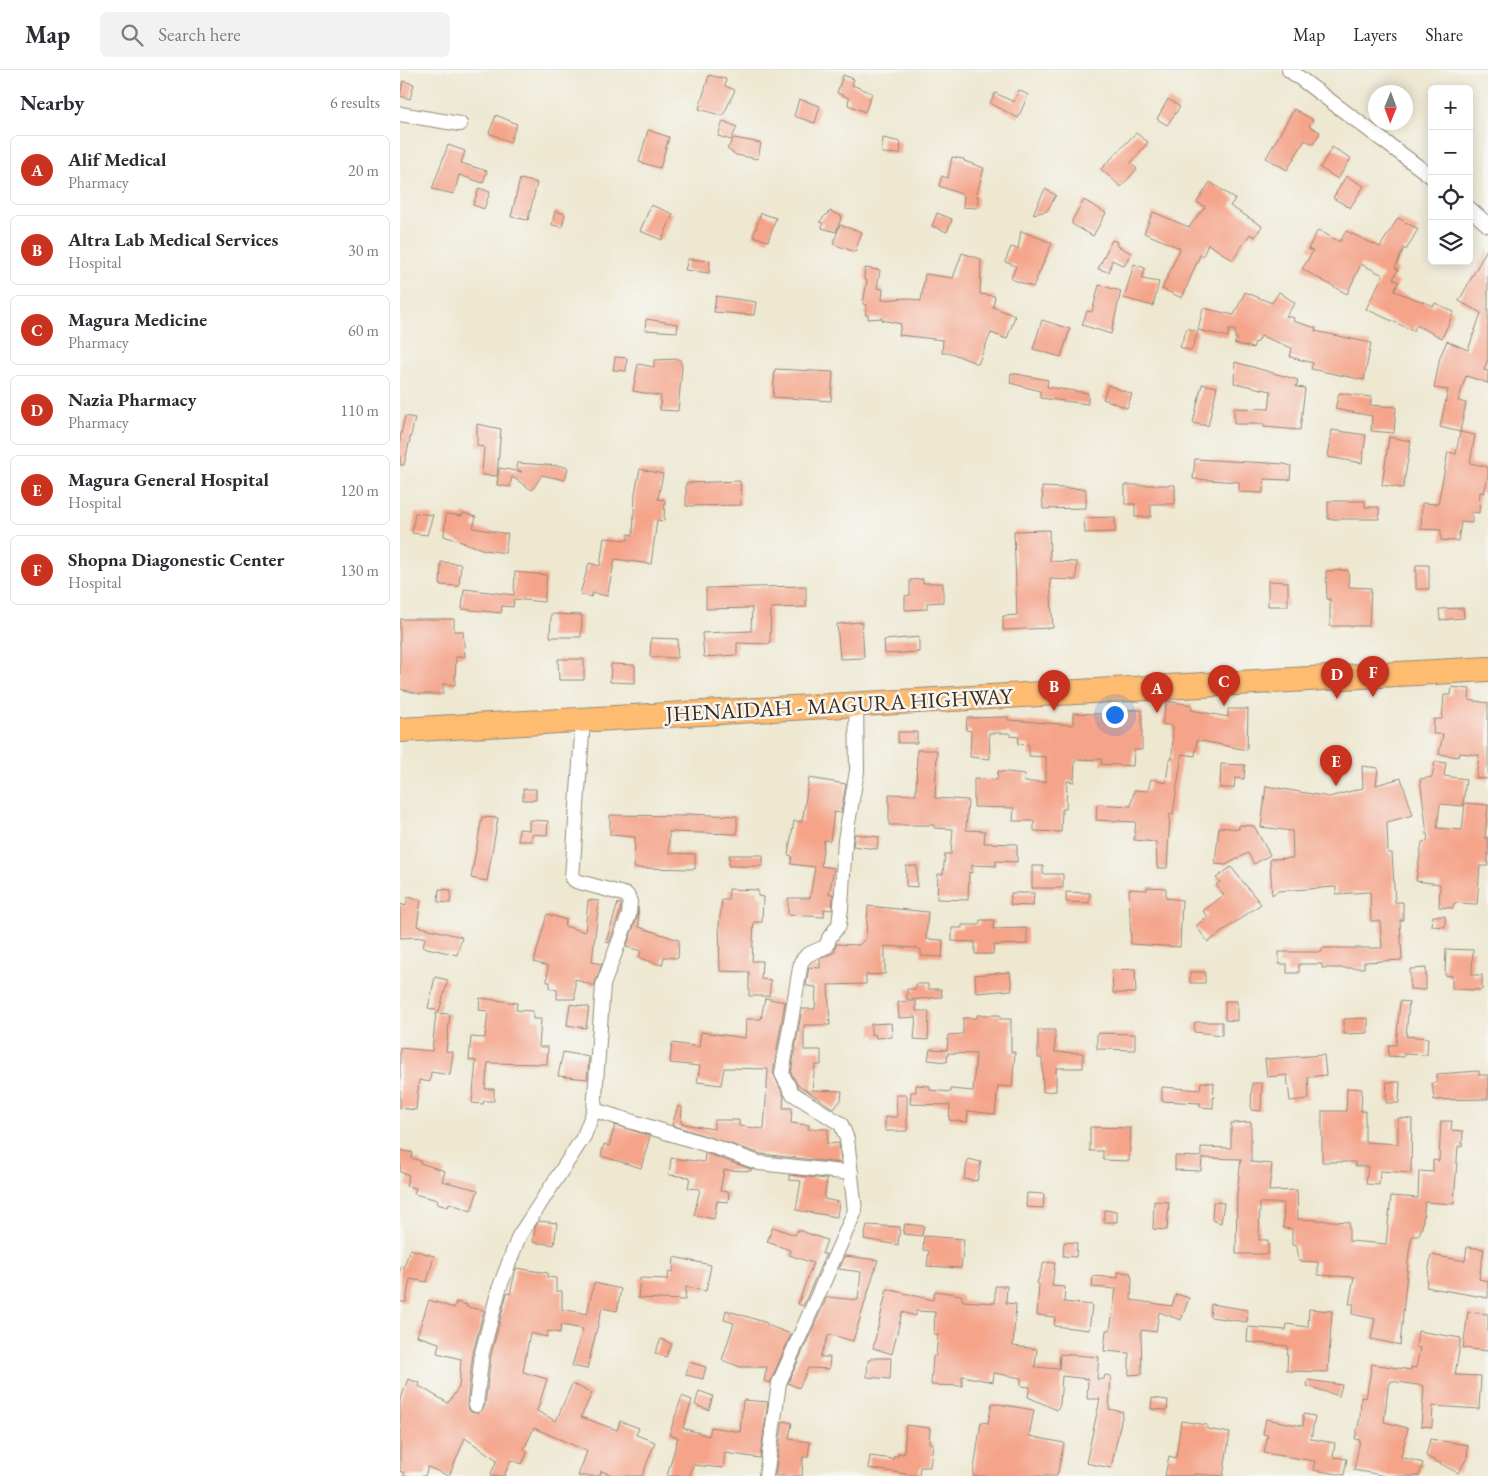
<!DOCTYPE html>
<html lang="en">
<head>
<meta charset="utf-8">
<style>
  body { margin:0; font-family:"EB Garamond",serif; background:#f2f2f3; color:#2b2b33 }
  .controls { position:absolute; right:15px; top:15px; display:grid; overflow:hidden; border-radius:8px; box-shadow:0 2px 12px #0003 }
  .controls button { width:45px; height:45px; display:grid; place-items:center; padding:0; border:0; border-bottom:1px solid #e1e1e2; background:#fff; color:#2b2b33; font:25px sans-serif }
  .compass { position:absolute; left:968px; top:15px; width:45px; height:45px; border-radius:50%; background:#fff; box-shadow:0 2px 12px #0003; rotate:181deg }
  .you { position:absolute; left:714px; top:644px; width:18px; height:18px; margin:-12px; border:4px solid #fff; border-radius:50%; background:#1a73e8; box-shadow:0 0 0 8px #1a73e833 }
  .badge { display:grid; place-items:center; width:32px; height:32px; border-radius:50%; background:#c8321e; color:#fff; font-size:16px; font-weight:700 }
  .pin { position:absolute; translate:-50% -41px; filter:drop-shadow(0 1px 2px #0008) }
  .pin::after { content:''; position:absolute; top:26px; width:18px; height:15px; background:inherit; clip-path:polygon(0 0,100% 0,50% 100%) }
  .list { margin:0; padding:0; list-style:none }
  h2 { display:flex; justify-content:space-between; align-items:center; height:65px; margin:0; padding:0 20px; font-size:21px }
  h2 small { font-size:16px; font-weight:400; color:#7c7c81 }
  .list li { display:grid; grid-template-columns:32px 1fr auto; gap:15px; align-items:center; box-sizing:border-box; height:70px; margin:0 10px 10px; padding:0 10px; border:1px solid #e1e1e2; border-radius:8px }
  .list b { display:block; font-size:19px; white-space:nowrap }
  .list p { margin:0; font-size:16px; white-space:nowrap; color:#7c7c81 }
  .list em { font-size:16px; font-style:normal; color:#7c7c81 }
  .icon { flex:none; width:28px; height:28px; fill:none; stroke:currentColor; stroke-width:2; stroke-linecap:round; stroke-linejoin:round }
  .map { position:relative; flex:none; width:1088px; height:1406px; overflow:hidden }
  header { display:flex; align-items:center; gap:30px; box-sizing:border-box; height:70px; padding:0 25px; background:#fff; border-bottom:1px solid #e1e1e2 }
  header strong { font-size:24px }
  nav { display:flex; gap:28px; margin-inline-start:auto; font-size:18px }
  .search { width:350px; height:45px; background:#f2f2f3; display:flex; align-items:center; gap:12px; box-sizing:border-box; padding:0 18px; border-radius:8px; color:#7c7c81; font-size:19px }
  main { display:flex }
  aside { flex:1; background:#fff }
  .map>svg:first-child { display:block }
  .building { fill:#f5a48a }
  .lines { fill:none; stroke-linecap:round; stroke-linejoin:round }
  .minor-casing { stroke:#948978; stroke-width:16 }
  .trunk-casing { stroke:#948978; stroke-width:26 }
  .minor { stroke:#fff; stroke-width:14 }
  .trunk { stroke:#febc70; stroke-width:24 }
  .labels { text-anchor:middle; dominant-baseline:central; stroke-width:5; stroke-linejoin:round; paint-order:stroke }
  .street-label { font-size:22px; fill:#3b2a1e; stroke:#f6f6f2 }
</style>
</head>
<body>
<header>
<strong>Map</strong>
<div class="search"><svg class="icon" aria-label="search" viewBox="0 0 24 24"><circle cx="10" cy="10" r="6"/><path d="M15 15l6 6"/></svg>Search here</div>
<nav><a>Map</a><a>Layers</a><a>Share</a></nav>
</header>
<main>
<aside>
<h2>Nearby<small>6 results</small></h2>
<ul class="list">
<li><span class="badge">A</span><div><b>Alif Medical</b><p>Pharmacy</p></div><em>20 m</em></li>
<li><span class="badge">B</span><div><b>Altra Lab Medical Services</b><p>Hospital</p></div><em>30 m</em></li>
<li><span class="badge">C</span><div><b>Magura Medicine</b><p>Pharmacy</p></div><em>60 m</em></li>
<li><span class="badge">D</span><div><b>Nazia Pharmacy</b><p>Pharmacy</p></div><em>110 m</em></li>
<li><span class="badge">E</span><div><b>Magura General Hospital</b><p>Hospital</p></div><em>120 m</em></li>
<li><span class="badge">F</span><div><b>Shopna Diagonestic Center</b><p>Hospital</p></div><em>130 m</em></li>
</ul>
</aside>
<div class="map">
<svg width="1088" height="1406" viewBox="0 0 1088 1406">
  <rect width="100%" height="100%" fill="#f6f6f2"/>
  <filter id="ink" filterUnits="userSpaceOnUse"><feTurbulence type="fractalNoise" baseFrequency=".02" numOctaves="2"/><feDisplacementMap in="SourceGraphic" scale="10" xChannelSelector="R" yChannelSelector="G"/><feConvolveMatrix kernelMatrix="1 2 1 2 8 2 1 2 1" color-interpolation-filters="sRGB"/></filter>
  <filter id="wash" filterUnits="userSpaceOnUse"><feTurbulence type="fractalNoise" baseFrequency=".0096" numOctaves="4" result="noise"/><feDisplacementMap in="SourceGraphic" scale="20" xChannelSelector="R" yChannelSelector="G"/><feGaussianBlur stdDeviation="1.12" result="paint"/><feColorMatrix in="noise" values="0 0 0 0 0 0 0 0 0 0 0 0 0 0 0 0 0 1.4 0 .05"/><feComposite in="paint" operator="in"/></filter>
  <g filter="url(#wash)">
    <rect width="100%" height="100%" fill="#eee8d1"/>
    <g id="blocks">
      <path class="building" d="M309,5L326,9L325,16L335,20L323,46L299,39Z
        M443,5L454,9L452,15L472,23L465,42L448,35L449,28L437,23Z
        M3,11L14,14L10,29L0,26Z
        M619,20L628,25L618,48L590,33L595,23L614,32Z
        M399,29L420,36L415,53L394,46Z
        M768,29L780,37L767,55L757,49Z
        M894,39L913,50L909,56L920,62L913,74L905,70L887,100L866,88Z
        M96,45L117,54L110,72L89,63Z
        M323,51L337,57L331,70L318,66Z
        M248,60L269,67L260,98L239,92Z
        M736,63L748,72L731,93L737,99L721,117L701,99Z
        M334,68L361,73L358,89L336,85L327,79Z
        M483,68L501,72L500,84L482,83Z
        M48,75L65,81L61,93L87,101L83,113L59,105L54,124L32,119Z
        M932,77L951,88L938,109L920,98Z
        M552,87L564,89V91L584,98L576,126H578L577,138L563,137L564,125L539,116L542,106L548,108Z
        M946,106L964,116L950,138L933,128Z
        M120,109L137,113L128,150L111,147Z
        M810,112L835,129L830,136L862,156L855,167L850,164L833,190L808,174L803,186L800,185L782,228L762,219L780,178L744,163L753,142L789,157L805,137L797,132Z
        M79,118L90,122L84,139L73,135Z
        M645,119L656,125L647,141L633,144Z
        M684,130L706,143L693,166L672,154V150Z
        M251,135L273,144L262,170L240,161Z
        M155,141L165,144L162,157L152,155Z
        M430,141L442,146L436,162L422,158L423,153L419,152Z
        M361,143L376,148L368,171L353,166Z
        M537,143L552,149L547,162L532,156Z
        M998,148L1018,159L1006,180L1004,178L995,198L998,199L993,209L999,212L994,221L1034,236L1035,233L1054,242L1042,268L1016,255L1014,261L966,239L983,205L961,194L947,224L902,199L913,181L908,179L918,160L940,172L946,161L980,177Z
        M440,155L462,162L455,182L433,174Z
        M621,161L652,173L633,217L611,209L616,196L605,192L611,177L618,179Z
        M712,170L717,172L716,175L731,183L724,196L712,190L709,202L698,199Z
        M1088,177V289L1084,300L1088,301V313L1066,306L1058,331L1066,333L1060,362L1040,357L1048,320L1034,318L1040,287L1047,271L1068,280L1081,243L1059,231Z
        M562,183L581,189L580,224L595,226L593,237L615,246L607,269L591,263L578,294L551,283H542L543,270L499,265L501,254L482,250V248L468,249V245H465L467,235L463,234L467,210L464,209L465,198L480,200L477,218L483,219L482,230L507,228L521,231L525,204L553,208Z
        M288,189L310,191L309,203L285,200Z
        M734,194L745,198L742,209L759,212L753,236L724,228Z
        M699,215L721,221L711,264L682,255L687,241L692,242Z
        M845,222L872,233L879,222L895,233L886,246L894,248L893,251L916,258L915,261L971,273L964,310L911,299L913,293L890,287L892,278L861,266L857,273L855,272L853,278L834,273L838,269L835,268V260H829L828,267L798,260L803,238L834,245Z
        M316,226L356,232L354,245L314,242Z
        M246,249L278,254L277,262L245,260Z
        M642,250L670,259L661,287L633,279Z
        M787,258L798,262L791,281L780,277Z
        M215,287L227,288L226,301L213,300Z
        M280,289L282,297L278,341L260,340L261,326L233,321L238,294L254,297V290Z
        M835,292L898,310L896,317L905,318L900,360L864,357V354H834V338L869,339L871,321L834,313Z
        M375,299L433,302L431,331L373,327Z
        M611,303L648,310L647,317L688,323V334L640,328V321L610,313Z
        M802,314L817,317L808,356L793,353Z
        M708,315L732,324L727,338L703,329Z
        M939,323L972,327L970,335L996,337L994,363L971,361L972,346L935,339Z
        M5,346L15,348L4,395H0V368Z
        M77,354L101,359L97,406L82,405L84,377L77,376Z
        M932,360L966,365L962,393L928,387Z
        M1060,362L1075,365L1070,393L1088,397V407L1084,423L1080,422L1079,443L1072,442V453L1061,452L1058,471L1041,470V460L1021,459L1022,433L1038,434L1048,382L1056,384Z
        M989,367L1011,371L1003,418L982,415Z
        M795,389L885,394L891,396L890,410L864,409L863,423L839,422V412L793,409Z
        M117,393L161,396L168,398L165,410L142,405L132,420L112,407L110,417L97,415L99,398L122,402L116,398Z
        M240,399L263,404L258,429L265,430L264,451L257,450L251,494L215,489L207,526L193,523L191,527L180,524L189,493L200,496L204,468L228,470V464L233,465L235,423Z
        M340,411L341,435L286,436V413Z
        M725,415H775V434H751V447H735V434H725Z
        M642,417L686,419V438L643,439Z
        M928,431H965V437H979V449H928Z
        M15,443L33,445L27,465L12,463Z
        M63,443L76,447L73,458L108,464L105,483L85,480L44,466L46,444L62,446Z
        M715,447V462L685,463L684,448Z
        M649,460L650,491L677,492L676,510L650,509L653,558L603,560V546L617,545L614,461Z
        M41,492L61,494L59,516L40,515Z
        M1016,495H1029V519H1016Z
        M948,500L949,517L971,518L969,556H930V529H927L926,501Z
        M115,502L147,505L144,532L114,529L113,537L102,536L101,543L62,539L64,519L114,525Z
        M523,509V513H543V532L527,533V539L505,540V526L510,525V510Z
        M868,511L888,512V536H868Z
        M406,516V537L371,538L370,574L337,573V585L304,587L302,563L351,561L352,538L306,539V518Z
        M1063,538L1064,548L1040,550L1039,539Z
        M151,544L182,545L181,567H150Z
        M0,549H54V561H63L65,586L56,587L55,615L43,614V624H20L0,619Z
        M462,552L464,588L440,589L437,554Z
        M519,567V582L485,584L484,570Z
        M251,568L278,569L277,588L250,587Z
        M158,589H184V610H159Z
        M211,594L235,595V613L210,612Z
        M1052,617L1070,619L1069,630L1088,633V709L1076,708L1079,685L1059,683L1058,687L1039,684L1043,664H1033L1034,649H1042L1044,625H1051Z
        M767,631L792,635L791,640L828,647V639H848L847,680L797,670L795,686L782,684L773,744H770L767,798H757L756,772L734,770L736,752L696,750L697,734L731,736L734,720L748,721L751,709L766,713L769,689H772L773,656L762,654Z
        M727,640H742V680H734L733,696L701,694L702,689L675,690L674,712L667,711L666,739H662L661,762L634,761V751H613L614,738L574,737V709L597,710L598,701L625,704L624,712H646V687L629,686V675L618,674L619,667L610,666V663H589L590,689L570,687L571,661L566,660L567,648L608,647V650L673,655V643L727,645Z
        M498,662H517V673H498Z
        M517,680H537L535,728L568,730L566,760L585,761L584,773L617,774V792L596,791V796L572,795V803L569,802L568,830L537,829L538,804H543L545,784H551L553,759L534,758V755H489V724L516,725Z
        M1035,691L1046,693L1044,706L1066,709L1063,736L1040,734L1037,758L1062,760L1065,733L1088,735L1085,768H1088V796H1080L1077,834L1054,833L1053,838L1039,837L1040,814L1016,811L1022,772L1028,771L1020,709L1032,707Z
        M821,694L845,695L844,709L835,708L834,718H820Z
        M962,696L978,698L976,715L1001,708L1013,745L987,752L988,783H992L995,832H1003V850H1000L1002,890L964,892V898H922V894H899V903H887V894H879V882H922V878H982L980,851H971L970,822L936,824V817L878,821L872,825L870,789L893,788L892,761L861,757L866,716L929,727L963,718Z
        M409,708L446,714L441,743L434,742L430,771L424,770L421,796L434,798L429,824H433L432,840L424,839V847L388,845V828H410L415,797L391,794L392,786L388,785L394,751L402,752Z
        M123,719H136V730H123Z
        M286,744L337,746V764L269,762V783L295,784V799L234,798L235,767L210,765V745L286,746Z
        M82,747L98,748L87,811L71,808Z
        M129,750L148,751L147,765L132,764V771H118L119,759L129,760Z
        M839,755L854,756L870,785L854,794L848,783L826,795L815,794L819,757L839,759Z
        M455,764L479,767L477,779L453,776Z
        M329,785H363V796H329Z
        M506,796H517V817L506,816Z
        M632,796H643V804H663V818H632Z
        M831,797L861,834L808,872L796,856L808,846L803,841L824,825L816,815L820,812L816,808Z
        M747,817L766,818V828L782,830L780,877L731,874L729,819L747,820Z
        M39,819L51,820L50,833L38,832Z
        M329,819L358,820V826L363,827L362,852H354L352,891H362L361,909L371,910L369,926H349V902L320,901L319,854L322,830H328Z
        M666,822L690,823L689,833L666,832Z
        M611,823H634L633,836L610,835Z
        M8,827L21,830L17,856L62,867L57,885L23,877L25,867L0,868V834L6,836Z
        M188,830L199,831L192,892L202,894L194,916L175,909V929H157V920L150,918V912H147L148,896L134,892L147,844L166,850L164,856L185,862Z
        M218,833L221,834L220,843L209,873L206,872Z
        M468,836L528,842L526,869L543,870L542,887L521,886V880L517,878L485,876V904L466,905V914L428,915L430,955H404V980H421V995H415L412,1020L442,1021L441,1030L434,1039L397,1014L391,1003L402,939H415L416,917L406,916L409,897L420,898V889L435,882L436,874L459,875L466,868Z
        M238,837L239,857L279,870L278,888L264,887L262,895L239,888L241,881L226,877L237,848Z
        M1033,846H1045V857L1032,856Z
        M580,850H594L593,859L627,858V874L594,875L593,884H575V872L552,871V858H562V855H579Z
        M1046,879L1073,880L1072,905H1082V920L1052,919V906L1045,905Z
        M1026,898V920L1010,919V899Z
        M735,899L736,923H713L712,900Z
        M610,902L612,920L576,923L575,905Z
        M790,902H805V913H790Z
        M35,907L48,910L39,941L28,938Z
        M516,914H528V919H541L542,927L507,930V919H516Z
        M80,928L117,933L116,940L133,941V949H141L139,977H148L147,994L88,993L85,1019H94V1031H84L83,1034L72,1033L76,991L69,990L71,967L85,968L88,941L79,940Z
        M365,928L385,932L373,1003L384,1026L383,1038H392L391,1053L409,1055L408,1059H428L427,1074L439,1073L441,1093L361,1084L272,1055L278,1036L282,1037L281,1053L289,1055L314,1059V1050H339V1056L364,1059L368,999L324,998L321,1015L297,1012L300,996L270,993L272,973L299,977L301,962L345,968L346,949H361Z
        M516,931V941H529L528,970L514,969L516,947L499,948L498,932Z
        M825,931H837V951L825,950Z
        M1000,931L1009,932L1006,966L1028,968L1027,985L1004,984V987L988,986L989,975H996Z
        M170,934L189,937L186,958L167,955Z
        M36,943L50,944L46,981L53,982L50,1005L31,1002L30,1012L19,1010L16,1040L0,1038V978L32,981Z
        M577,945H600V949H611V982H615L612,1017L598,1016L595,1044L568,1041L567,1052L549,1050L550,1035L510,1034L511,1022H516V1015L530,1016V1020L551,1022V1019L573,1021L576,984L548,983L547,992L528,990L530,979L547,980L548,965L563,964V948H577Z
        M968,948V963L944,964V949Z
        M795,952H822V965L794,962Z
        M491,953L492,967L476,968L475,964L471,965V954Z
        M638,960H655V982L683,983V998H656V1021L643,1022L642,988H638Z
        M697,963L735,964V980L697,979Z
        M163,982L189,987L187,1009L158,1006Z
        M924,985L926,1005L908,1007L909,1029L890,1031L887,1005L867,1007L865,989Z
        M1079,1001V1005H1088V1029L1034,1030L1032,1013H1037V1004Z
        M801,1012L814,1013L813,1038L800,1037V1033L762,1031V1017L800,1020Z
        M987,1012H1000L999,1033H986Z
        M852,1013H862L861,1041L851,1040Z
        M947,1018L962,1019L961,1041H965V1072L998,1074V1048L1012,1049L1011,1103L980,1101L979,1115L966,1114L968,1096H955V1092H922V1041H946Z
        M496,1025H507V1061H485V1047H497Z
        M1041,1051H1052L1051,1060L1063,1061L1062,1077L1058,1076L1054,1134L1025,1132L1022,1158L1018,1166H1012L1009,1182L1000,1275L971,1269L975,1249L952,1244L954,1234H949L954,1207L918,1205V1192L899,1191L897,1176L892,1175V1159L883,1158L884,1133H860L859,1170H868V1184H836L837,1123L841,1089L802,1088L801,1101L775,1100V1086L801,1087V1077L831,1078V1053L851,1052V1092L872,1094L869,1121L897,1120L898,1149L949,1152V1171L986,1174L991,1126L1018,1128L1019,1101L1033,1102V1090L1039,1091Z
        M215,1055L250,1066L241,1098L201,1086L204,1074L209,1076Z
        M690,1057L731,1058L729,1091L703,1090V1081H690Z
        M0,1080L13,1083L11,1088L21,1091L20,1093L45,1101L42,1111L78,1120L71,1141L49,1133L48,1137L37,1134L38,1130L14,1124L16,1118L6,1116L9,1105L0,1102Z
        M305,1083L351,1099V1101L324,1100L320,1121L329,1122L328,1132L317,1131L314,1149L294,1145L300,1119L288,1118L290,1107L269,1105L271,1088L304,1092Z
        M568,1089L581,1092L577,1111L564,1109Z
        M389,1105L427,1109L424,1129L439,1132L437,1147L396,1140L401,1111L389,1110Z
        M627,1123L644,1124L643,1138L626,1137Z
        M754,1131L769,1132L767,1160L753,1159Z
        M813,1132L824,1133L821,1153L812,1150Z
        M704,1140L717,1141V1152H704Z
        M139,1151L157,1153L154,1175L133,1172L135,1157Z
        M505,1154L524,1156L522,1166L503,1164Z
        M467,1155L500,1157L498,1175L464,1169Z
        M373,1157L395,1165L398,1160L427,1170L422,1184H426L403,1236L398,1234L413,1193L389,1185L390,1180L367,1172Z
        M524,1166L564,1169L561,1198L527,1196L529,1181L523,1180Z
        M664,1172L677,1173L676,1187L663,1186Z
        M1067,1177L1084,1179L1079,1209L1088,1211V1228L1026,1217L1031,1185L1065,1191Z
        M10,1179L34,1186L27,1212L10,1209L6,1232H0V1196L4,1197Z
        M445,1186L478,1190L453,1271L429,1264L420,1287H430L429,1299L408,1298L399,1318L388,1313L427,1227L458,1230L461,1202L439,1199Z
        M274,1187L311,1195L306,1221L286,1217L285,1230L238,1228L240,1208L268,1209L269,1201L273,1202Z
        M644,1192L655,1193L652,1216L665,1217L664,1232L692,1235L689,1260L654,1256L655,1247L637,1245L639,1214L637,1213Z
        M116,1198L148,1203L147,1207L156,1208V1221H162V1239L187,1244L194,1213L221,1219L217,1241L202,1238L187,1299L172,1296L183,1259L161,1255L160,1263L148,1261L147,1267L130,1263L123,1302L147,1309L137,1341L156,1351L172,1314L192,1323L181,1347L217,1360L220,1351L239,1358L236,1365L255,1372L242,1406H215L201,1401L200,1406H178L187,1381L134,1358L124,1379L128,1381L122,1394L111,1390L104,1406H90L97,1390L65,1368L49,1406L28,1397L25,1406H3L5,1403L0,1401V1331L8,1309L20,1313L19,1316L48,1333L59,1317L61,1289L37,1283L39,1273L17,1266L29,1230L54,1238L56,1232L67,1235L66,1237L84,1240L73,1282L67,1334L70,1342L79,1343L85,1336L91,1285L107,1223L110,1224Z
        M718,1202L731,1203L730,1206L732,1207L731,1230L772,1236L776,1224L789,1228L781,1250L759,1242L756,1262L741,1260L742,1304L729,1305V1283L704,1281L706,1260H710L716,1219L692,1217L693,1206L718,1208Z
        M595,1216H607L606,1233L616,1234L613,1276L637,1279L635,1297L659,1299L660,1284L699,1287L697,1309H704L705,1305L711,1306L709,1339L723,1342L711,1398L686,1393L700,1329H687L688,1309L662,1306L660,1334L657,1340L628,1327L630,1317L621,1316V1308L594,1303L593,1312L562,1306V1316L531,1315L533,1286H536L538,1265L534,1264L535,1242L516,1241V1246L502,1242L492,1284L473,1278L487,1219L533,1230L535,1221L561,1225L563,1231L595,1233Z
        M811,1234L848,1240L847,1252L810,1247Z
        M909,1239L932,1241L928,1302L887,1301L888,1276L847,1272L848,1257L886,1260L887,1254L908,1257Z
        M326,1240L367,1253V1255L391,1264L370,1313L364,1311L367,1297H340L322,1290L334,1253L324,1250Z
        M1068,1242L1088,1244V1281L1063,1278Z
        M1018,1261L1061,1268L1055,1305L1081,1306L1079,1339L1033,1336L1032,1357L1021,1356L1024,1316L991,1311L988,1318L984,1352L1008,1358L1001,1387L1023,1393L1019,1406H987L954,1400L960,1370L955,1369L960,1348L961,1327L966,1328L972,1294L1011,1300V1297L1016,1298L1020,1278L1016,1277Z
        M261,1269L272,1274L266,1287L255,1283Z
        M471,1288H491L490,1309L467,1307L468,1290H471Z
        M289,1292L306,1297L303,1309L286,1305Z
        M908,1310L942,1315L939,1326L907,1316Z
        M299,1321L313,1326L309,1340L295,1335Z
        M282,1326L292,1330L283,1358L309,1366L311,1357L340,1362L343,1330L368,1332L360,1388L325,1383L323,1398L293,1395L290,1406H267L278,1367L269,1365Z
        M752,1328L768,1330L767,1340L751,1339Z
        M592,1333L634,1340L629,1366L664,1373L657,1406H573L581,1352L588,1353Z
        M903,1344L915,1346L911,1369L935,1373L933,1387L947,1389L944,1405L913,1400L915,1391L864,1383L868,1365L863,1364L866,1349L903,1356Z
        M383,1351L392,1353L389,1369L410,1372L408,1387H403L402,1406H375Z
        M781,1351L807,1355V1359L830,1363L823,1406L794,1404V1406H765L769,1386L776,1388Z
        M506,1355L530,1358L529,1373L533,1374L530,1397H520L519,1406L468,1398L470,1386L493,1389L494,1386H498V1383L504,1384Z
        M1030,1369L1068,1375L1067,1388L1058,1403L1026,1386Z"/>
    </g>
  </g>
  <g filter="url(#ink)">
    <use href="#blocks" fill-opacity="0" stroke="#948978" stroke-width="1"/>
    <g class="lines">
      <defs>
        <path id="minor" d="M889,0L1032,107
          M0,44L60,54
          M1069,138L1088,155
          M194,1040L321,1079L359,1093L451,1103
          M76,1335L82,1283L99,1219L119,1166L184,1066L194,1040L203,915L229,845L230,832L227,825L176,811L172,808L183,650
          M366,1406L379,1313L455,1141L447,1069L441,1054L392,1023L382,1004L401,892L407,885L427,876L429,868L439,855L441,837L445,770L457,701L456,634"/>
        <path id="trunk" d="M0,660L1088,599"/>
      </defs>
      <use href="#minor" class="minor-casing"/>
      <use href="#trunk" class="trunk-casing"/>
      <use href="#minor" class="minor"/>
      <use href="#trunk" class="trunk"/>
    </g>
  </g>
  <g class="labels">
    <g class="street-label">
      <text transform="translate(439 635) rotate(-3)">JHENAIDAH - MAGURA HIGHWAY</text>
    </g>
  </g>
</svg>
<div class="controls">
<button>+</button>
<button>−</button>
<button><svg class="icon" aria-label="locate" viewBox="0 0 24 24"><circle cx="12" cy="12" r="6"/><path d="M12 2v4M12 18v4M2 12h4M18 12h4"/></svg></button>
<button><svg class="icon" aria-label="layers" viewBox="0 0 24 24"><path d="M12 4l9 5-9 5-9-5zM3 14l9 5 9-5"/></svg></button>
</div>
<svg class="compass" viewBox="-18 -18 36 36"><path d="M0-13l5 13h-10z" fill="#e53935"/><path d="M0 13l5-13h-10z" fill="#7c7c81"/></svg>
<div class="you"></div>
<div class="pin badge" style="left:757px;top:643px">A</div>
<div class="pin badge" style="left:654px;top:641px">B</div>
<div class="pin badge" style="left:824px;top:636px">C</div>
<div class="pin badge" style="left:937px;top:629px">D</div>
<div class="pin badge" style="left:936px;top:716px">E</div>
<div class="pin badge" style="left:973px;top:627px">F</div>
</div>
</main>
</body>
</html>
